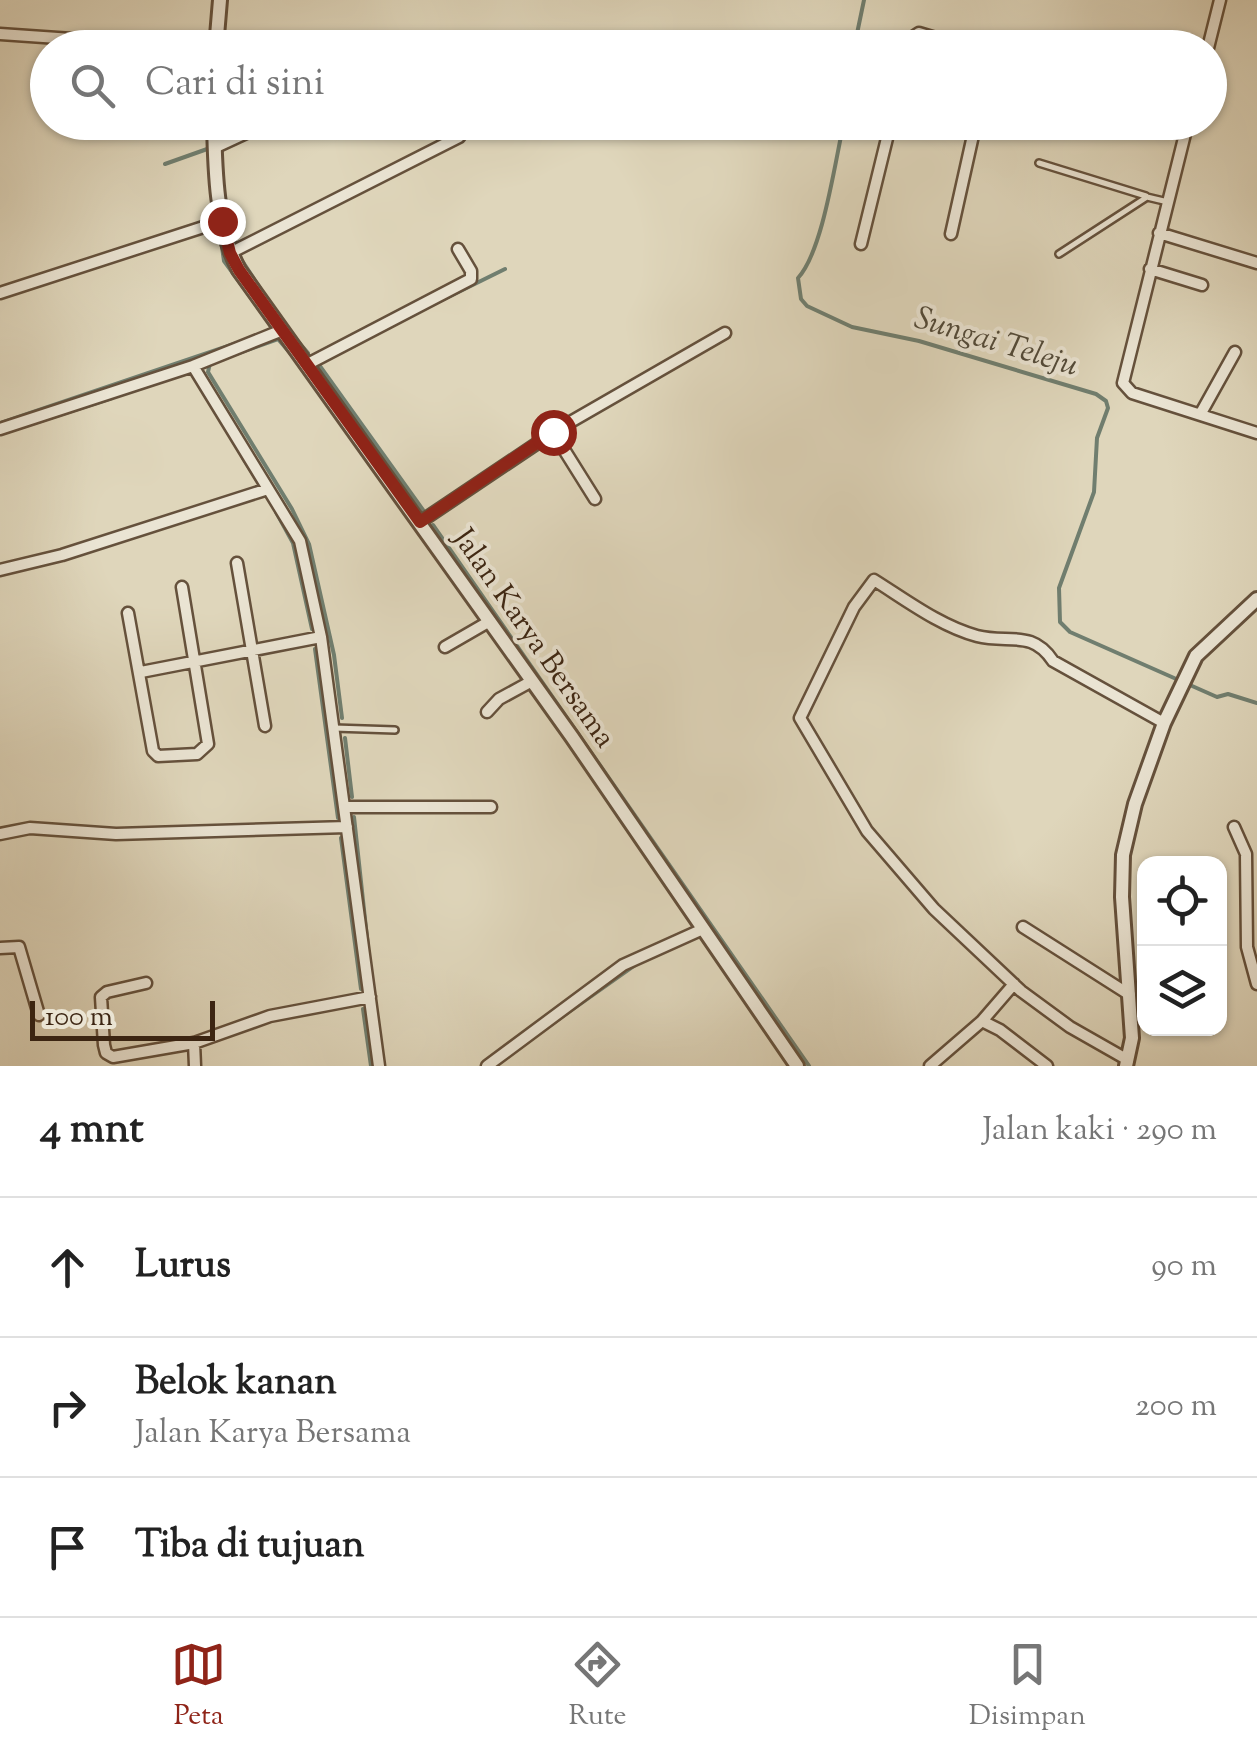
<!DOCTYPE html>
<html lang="id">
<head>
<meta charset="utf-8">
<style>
  body { margin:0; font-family:"Sorts Mill Goudy",serif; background:#f2f2f2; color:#222 }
  .controls { position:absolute; right:30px; bottom:30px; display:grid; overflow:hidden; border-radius:20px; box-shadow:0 2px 8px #0004 }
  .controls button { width:90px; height:90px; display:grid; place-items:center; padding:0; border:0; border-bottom:2px solid #e0e0e0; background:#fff; color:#222; font:50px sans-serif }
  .scale { position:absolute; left:30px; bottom:25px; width:185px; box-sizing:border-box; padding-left:10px; border:5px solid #3c2512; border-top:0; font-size:28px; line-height:35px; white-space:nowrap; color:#3c2512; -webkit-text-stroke:8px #eae4d3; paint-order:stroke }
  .stop { position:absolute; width:30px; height:30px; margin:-22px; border:8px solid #8f2418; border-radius:50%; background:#fff }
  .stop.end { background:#8f2418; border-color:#fff; box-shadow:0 2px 10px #0008 }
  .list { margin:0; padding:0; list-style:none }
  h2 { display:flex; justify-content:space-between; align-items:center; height:130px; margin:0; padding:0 40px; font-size:42px }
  h2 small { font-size:32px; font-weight:400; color:#767676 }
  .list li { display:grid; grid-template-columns:65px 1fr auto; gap:30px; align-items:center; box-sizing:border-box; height:140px; padding:0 40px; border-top:2px solid #e0e0e0 }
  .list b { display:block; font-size:38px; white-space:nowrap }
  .list p { margin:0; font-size:32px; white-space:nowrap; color:#767676 }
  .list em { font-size:32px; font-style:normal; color:#767676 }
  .icon { flex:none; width:55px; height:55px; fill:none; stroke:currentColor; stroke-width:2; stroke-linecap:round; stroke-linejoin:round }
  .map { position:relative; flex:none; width:1257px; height:1066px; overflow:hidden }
  .search { position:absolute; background:#fff; box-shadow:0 2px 8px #0004; left:30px; right:30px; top:30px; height:110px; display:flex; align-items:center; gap:25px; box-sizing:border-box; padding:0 35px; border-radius:55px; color:#767676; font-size:38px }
  .sheet { height:550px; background:#fff }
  nav { display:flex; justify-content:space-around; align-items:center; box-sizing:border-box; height:140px; border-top:2px solid #e0e0e0; background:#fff; font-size:28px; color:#767676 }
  nav a { display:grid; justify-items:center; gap:5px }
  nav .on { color:#8f2418 }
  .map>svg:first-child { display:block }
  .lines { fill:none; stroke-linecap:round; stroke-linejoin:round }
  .stream { stroke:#707e6f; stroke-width:4 }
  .service-casing { stroke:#65513c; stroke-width:10 }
  .minor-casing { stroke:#65513c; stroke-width:15 }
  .tertiary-casing { stroke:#65513c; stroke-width:18 }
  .service { stroke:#eae4d3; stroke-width:5 }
  .minor { stroke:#eae4d3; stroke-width:10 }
  .tertiary { stroke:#eae4d3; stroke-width:12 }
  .route { stroke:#8f2418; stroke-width:12 }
  .labels { text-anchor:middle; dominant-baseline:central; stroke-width:8; stroke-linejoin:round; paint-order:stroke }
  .street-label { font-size:30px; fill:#3c2512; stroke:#eae4d3 }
  .water-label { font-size:32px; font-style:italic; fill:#524a39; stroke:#eae4d3 }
</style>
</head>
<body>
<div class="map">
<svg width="1257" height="1066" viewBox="0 0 1257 1066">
  <rect width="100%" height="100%" fill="#dfd6bb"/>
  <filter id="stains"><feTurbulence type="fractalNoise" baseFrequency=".002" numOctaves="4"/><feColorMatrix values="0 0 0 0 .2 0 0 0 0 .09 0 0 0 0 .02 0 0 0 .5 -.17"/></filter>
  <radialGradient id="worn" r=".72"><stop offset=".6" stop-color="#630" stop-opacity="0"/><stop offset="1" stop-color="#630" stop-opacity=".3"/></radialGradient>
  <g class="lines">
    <path class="stream" d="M854,48L864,0
      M844,122C835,161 823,251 798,278L801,299L807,306L852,327L919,341L1096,394L1106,401L1108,408L1097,438L1094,492L1059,588L1060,622L1070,632L1217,697L1228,694L1257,703
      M464,137L478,130
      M165,164L210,148
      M221,240L224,261L262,313
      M241,259L260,288
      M424,309L505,269
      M294,337L308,353
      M233,355L278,339L296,360
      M317,362L423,510
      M210,363L208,372L292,509L309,544L334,655L342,718
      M0,423L237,343
      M0,434L112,398
      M243,458L262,488
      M276,512L293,543L312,629
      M433,525L809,1066
      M315,649L338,818
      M345,738L352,797
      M354,817L368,947
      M341,838L361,989
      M363,1009L371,1066
      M549,1026L635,965"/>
    <defs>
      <path id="service" d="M1039,163L1146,196
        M1059,254L1147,197L1168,202
        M334,728L395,730"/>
      <path id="minor" d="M0,34L202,48
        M478,48V41
        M909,48L913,37L919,33L969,48
        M1208,48L1220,0
        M1188,122L1123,383L1132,393L1257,433
        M214,148L270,122
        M1159,233L1257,263
        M951,234L976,122
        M861,244L891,122
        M230,253L459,137L471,122
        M1150,269L1202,285
        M0,293L222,221
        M306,365L471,279V271L458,249
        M193,366L300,541L321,637L379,1066
        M1201,413L1235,352
        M0,429L193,366L280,331
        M553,432L595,499
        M420,522L560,428L725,333
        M237,563L265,726
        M0,570L62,555L268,489
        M128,613L153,751L158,756L197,754L208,744L182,587
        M445,647L490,621
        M141,672L321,637
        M487,712L499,699L532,681
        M345,807H491
        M1234,827L1246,854L1247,947L1257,984
        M0,834L30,828L116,834L347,827
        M1023,927L1130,995
        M0,948L19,947L39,1015
        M146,983L107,992L101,997L104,1045L106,1053L113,1057L194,1043L270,1016L370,997
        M982,1021L1014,984
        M194,1043L195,1066
        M1128,1060L1070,1027L1021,991L934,909L867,831L800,718L854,607L874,580C906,600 940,626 977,636C1008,644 1032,629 1053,661L1164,723
        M487,1066L623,965L703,929
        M930,1066L982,1021L1000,1030L1047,1066"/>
      <path id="tertiary" d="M216,48L220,0
        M214,122C215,171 216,226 239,270L572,737L797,1066
        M1126,1066L1132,1038L1122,897L1123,855L1135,804L1164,723L1196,656L1257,599"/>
    </defs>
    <use href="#service" class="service-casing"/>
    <use href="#minor" class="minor-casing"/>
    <use href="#tertiary" class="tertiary-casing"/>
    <use href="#service" class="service"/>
    <use href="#minor" class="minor"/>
    <use href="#tertiary" class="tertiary"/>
  </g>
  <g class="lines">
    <path class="route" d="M222,221L230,253L239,270L420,522L553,432"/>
  </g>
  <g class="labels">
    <g class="street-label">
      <text transform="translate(533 639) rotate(55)">Jalan Karya Bersama</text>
    </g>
    <g class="water-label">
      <text transform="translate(996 343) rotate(17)">Sungai Teleju</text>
    </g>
  </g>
  <rect width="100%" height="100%" filter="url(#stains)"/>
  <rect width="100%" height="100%" fill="url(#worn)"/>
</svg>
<div class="controls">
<button><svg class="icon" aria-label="locate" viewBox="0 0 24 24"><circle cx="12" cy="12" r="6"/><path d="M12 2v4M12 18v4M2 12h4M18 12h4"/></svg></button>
<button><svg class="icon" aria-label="layers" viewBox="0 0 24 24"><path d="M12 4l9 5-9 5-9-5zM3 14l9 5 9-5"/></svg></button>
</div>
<div class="scale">100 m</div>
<div class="stop" style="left:553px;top:432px"></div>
<div class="stop end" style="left:222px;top:221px"></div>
<div class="search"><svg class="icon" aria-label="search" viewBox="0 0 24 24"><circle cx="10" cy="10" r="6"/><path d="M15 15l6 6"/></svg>Cari di sini</div>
</div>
<section class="sheet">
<h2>4 mnt<small>Jalan kaki · 290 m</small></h2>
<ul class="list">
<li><svg class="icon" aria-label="ahead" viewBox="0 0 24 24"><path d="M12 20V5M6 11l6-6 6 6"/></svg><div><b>Lurus</b></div><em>90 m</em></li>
<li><svg class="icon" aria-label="right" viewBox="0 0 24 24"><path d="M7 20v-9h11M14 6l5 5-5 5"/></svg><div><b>Belok kanan</b><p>Jalan Karya Bersama</p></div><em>200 m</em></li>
<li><svg class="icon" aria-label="arrive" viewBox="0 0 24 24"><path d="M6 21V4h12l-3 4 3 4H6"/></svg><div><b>Tiba di tujuan</b></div></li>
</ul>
</section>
<nav>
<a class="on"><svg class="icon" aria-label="map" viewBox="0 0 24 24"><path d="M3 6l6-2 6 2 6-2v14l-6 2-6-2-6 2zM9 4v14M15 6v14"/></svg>Peta</a>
<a><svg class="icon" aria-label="directions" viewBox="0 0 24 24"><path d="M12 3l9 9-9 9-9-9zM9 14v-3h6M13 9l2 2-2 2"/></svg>Rute</a>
<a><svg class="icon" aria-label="saved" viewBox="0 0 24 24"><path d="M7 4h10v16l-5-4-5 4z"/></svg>Disimpan</a>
</nav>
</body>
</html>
